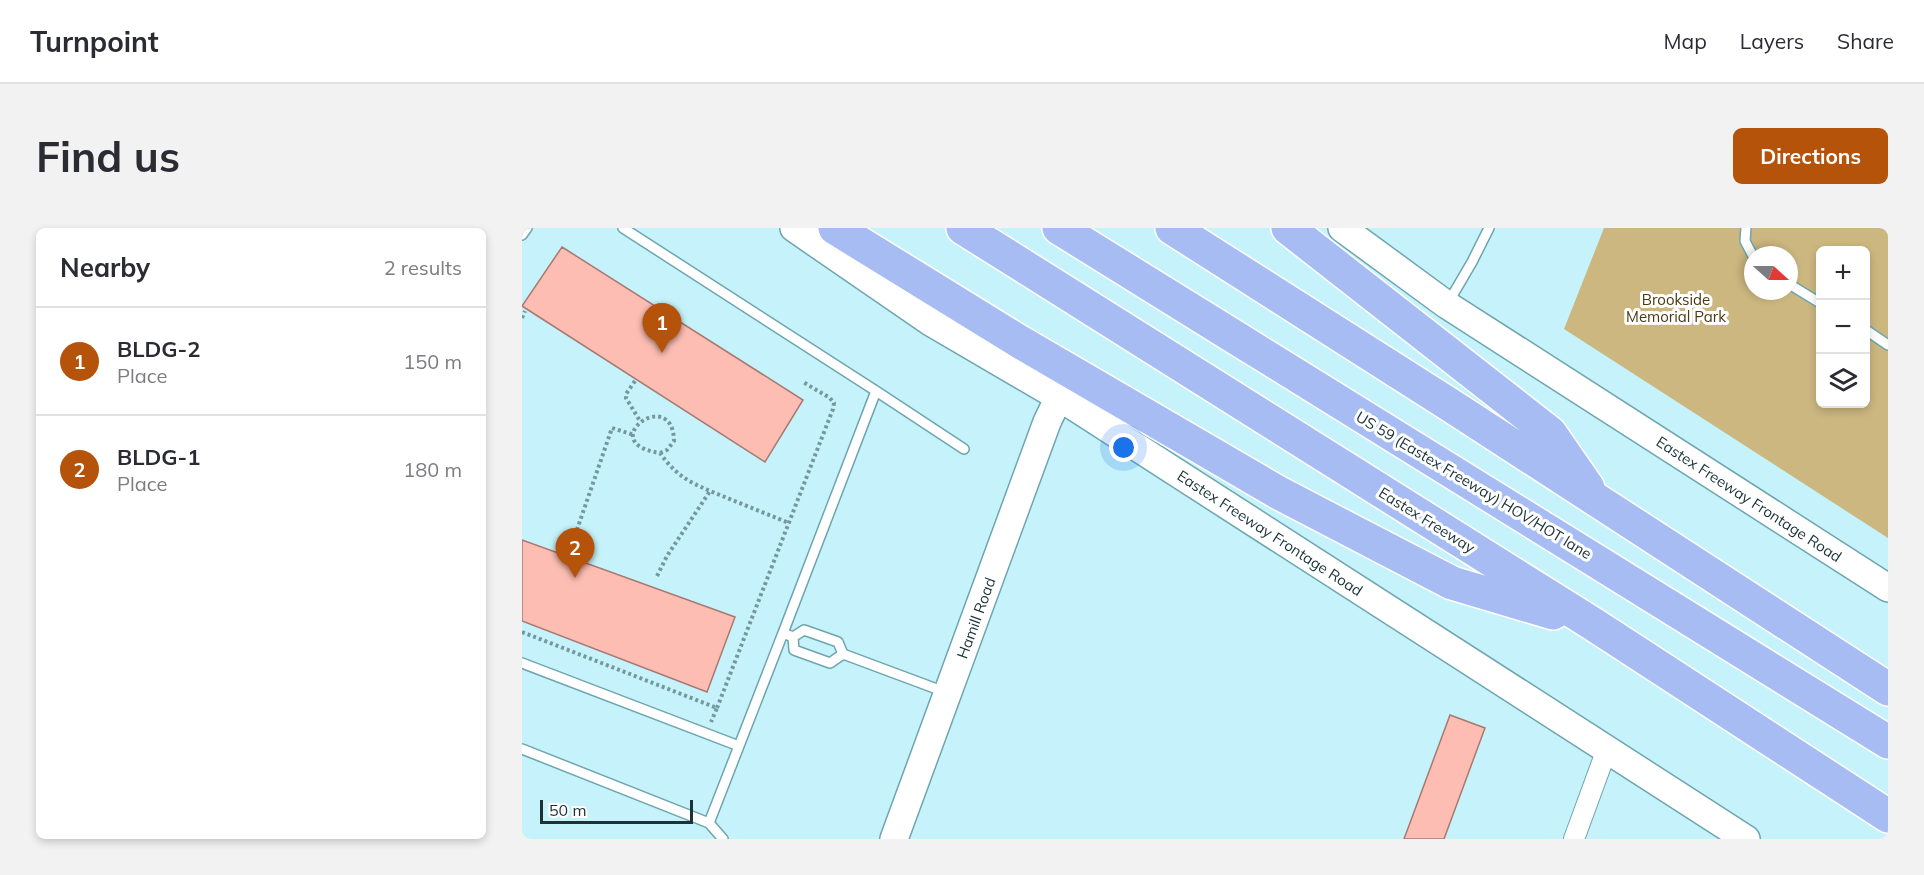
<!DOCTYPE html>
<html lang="en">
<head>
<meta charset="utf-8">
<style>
  body { margin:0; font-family:Mulish,sans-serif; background:#f2f2f3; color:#2b2b33 }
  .controls { position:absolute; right:18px; top:18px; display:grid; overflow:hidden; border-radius:9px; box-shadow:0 3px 9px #0003 }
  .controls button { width:54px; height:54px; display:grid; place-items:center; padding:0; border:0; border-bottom:2px solid #e1e1e2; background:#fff; color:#2b2b33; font:30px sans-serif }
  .compass { position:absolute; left:1222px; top:18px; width:54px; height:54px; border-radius:50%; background:#fff; box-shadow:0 3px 9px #0003; rotate:111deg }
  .scale { position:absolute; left:18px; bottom:15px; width:153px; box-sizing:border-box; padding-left:6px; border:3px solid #1b3236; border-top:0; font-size:16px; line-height:21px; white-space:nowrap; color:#1b3236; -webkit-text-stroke:4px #fff; paint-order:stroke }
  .you { position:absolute; left:602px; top:220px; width:21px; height:21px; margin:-15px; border:4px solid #fff; border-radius:50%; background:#1a73e8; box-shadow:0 0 0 9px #1a73e833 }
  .badge { display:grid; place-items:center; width:39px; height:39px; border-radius:50%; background:#b45309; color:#fff; font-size:20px; font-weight:700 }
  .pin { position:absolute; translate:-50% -50px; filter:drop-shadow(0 2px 3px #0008) }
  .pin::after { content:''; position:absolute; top:32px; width:21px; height:18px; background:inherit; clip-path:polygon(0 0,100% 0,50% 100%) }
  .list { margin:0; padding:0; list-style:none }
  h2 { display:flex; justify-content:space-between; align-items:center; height:78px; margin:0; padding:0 24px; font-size:26px }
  h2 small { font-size:20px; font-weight:400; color:#7c7c81 }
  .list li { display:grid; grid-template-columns:39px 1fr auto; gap:18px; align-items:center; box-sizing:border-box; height:108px; padding:0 24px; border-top:2px solid #e1e1e2 }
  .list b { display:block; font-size:22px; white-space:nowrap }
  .list p { margin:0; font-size:20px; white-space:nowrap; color:#7c7c81 }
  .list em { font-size:20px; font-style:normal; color:#7c7c81 }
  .icon { flex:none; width:33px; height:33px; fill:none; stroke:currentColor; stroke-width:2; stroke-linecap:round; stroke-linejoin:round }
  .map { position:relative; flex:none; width:1366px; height:611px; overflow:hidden; border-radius:9px }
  header { display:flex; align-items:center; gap:36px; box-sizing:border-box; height:84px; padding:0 30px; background:#fff; border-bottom:2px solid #e1e1e2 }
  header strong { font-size:28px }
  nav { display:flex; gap:33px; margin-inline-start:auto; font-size:21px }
  .intro { display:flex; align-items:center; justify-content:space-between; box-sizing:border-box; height:144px; padding:0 36px }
  h1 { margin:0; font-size:42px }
  .button { padding:15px 27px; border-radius:9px; background:#b45309; color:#fff; font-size:21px; font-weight:700 }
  main { display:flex; gap:36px; padding:0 36px }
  aside { flex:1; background:#fff; border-radius:9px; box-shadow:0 3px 9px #0003 }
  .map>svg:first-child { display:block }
  .green { fill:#ccb780; fill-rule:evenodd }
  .building { fill:#fdbdb2; stroke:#a77971; stroke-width:1.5 }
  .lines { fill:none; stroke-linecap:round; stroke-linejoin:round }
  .lane-casing { stroke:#6ea5ae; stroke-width:12 }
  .street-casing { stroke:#6ea5ae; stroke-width:22 }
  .secondary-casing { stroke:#6ea5ae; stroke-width:30 }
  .highway-casing { stroke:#fff; stroke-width:36 }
  .path { stroke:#75989e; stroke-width:4; stroke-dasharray:3 3; stroke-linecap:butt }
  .lane { stroke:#fff; stroke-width:9 }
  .street { stroke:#fff; stroke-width:20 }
  .secondary { stroke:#fff; stroke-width:27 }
  .highway { stroke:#a8bcf4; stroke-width:33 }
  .labels { text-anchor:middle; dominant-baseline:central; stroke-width:6; stroke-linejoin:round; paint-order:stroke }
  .park-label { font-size:15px; fill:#493b0f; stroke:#fff }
  .street-label { font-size:15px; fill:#1b3236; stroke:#fff }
</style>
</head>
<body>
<header>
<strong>Turnpoint</strong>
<nav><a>Map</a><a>Layers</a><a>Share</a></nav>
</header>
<div class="intro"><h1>Find us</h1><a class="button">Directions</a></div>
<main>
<aside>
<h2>Nearby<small>2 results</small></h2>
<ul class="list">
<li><span class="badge">1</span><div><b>BLDG-2</b><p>Place</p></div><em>150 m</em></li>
<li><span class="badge">2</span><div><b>BLDG-1</b><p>Place</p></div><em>180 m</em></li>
</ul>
</aside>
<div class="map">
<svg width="1366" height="611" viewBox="0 0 1366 611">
  <rect width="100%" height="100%" fill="#c6f3fb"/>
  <path class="green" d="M1082,0H1366V310L1042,101ZM1298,22H1344V176H1298ZM1231,27H1267V63H1231Z"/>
  <path class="building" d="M40,19L281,172L243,234L0,78Z
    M0,312L213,389L185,464L0,393Z
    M928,487L963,500L922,611H882Z"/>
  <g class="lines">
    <defs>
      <path id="lane" d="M101,0L354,163
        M1224,0L1223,13L1231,28
        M0,7L5,0
        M1267,56L1298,75
        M926,75L950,34L967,0
        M1344,102L1366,117
        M271,409L261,405L354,163L442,221
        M271,409L282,402L316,414L321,426L423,464
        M271,409L272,422L308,435L321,426
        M0,435L217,518
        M0,521L187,595
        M201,611L187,595L261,405"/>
      <path id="street" d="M1052,611L1085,521"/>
      <path id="secondary" d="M272,0L407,93L537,169L1224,611
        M820,0L925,77L1366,360
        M372,611L525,194L537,169"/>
      <path id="highway" d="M313,0L498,114L757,265L930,355L1031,385
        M441,0L1071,396L1366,588
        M537,0C813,172 1091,341 1366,514
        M650,0L925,175L1366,461
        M766,0L1028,205L1066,260"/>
    </defs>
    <use href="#lane" class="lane-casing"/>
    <use href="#street" class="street-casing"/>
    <use href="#secondary" class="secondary-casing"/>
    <use href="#highway" class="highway-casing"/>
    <path class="path" d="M0,90L3,83
      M113,153L104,166V170L118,193
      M138,225L145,222L152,213C151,156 70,215 138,225C153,246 165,253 188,263
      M49,319L90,200L112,207
      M135,348L145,328L188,263L267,295
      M0,404L195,480L189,494
      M195,480L311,181L312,175L308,170L281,154"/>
    <use href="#lane" class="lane"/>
    <use href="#street" class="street"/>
    <use href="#secondary" class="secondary"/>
    <use href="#highway" class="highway"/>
  </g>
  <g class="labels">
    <g class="park-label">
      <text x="1154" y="71">Brookside<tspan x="1154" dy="17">Memorial Park</tspan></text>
    </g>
    <g class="street-label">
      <text transform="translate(952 257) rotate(31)">US 59 (Eastex Freeway) HOV/HOT lane</text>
      <text transform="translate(1227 271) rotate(33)">Eastex Freeway Frontage Road</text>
      <text transform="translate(905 292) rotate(32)">Eastex Freeway</text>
      <text transform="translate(748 305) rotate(33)">Eastex Freeway Frontage Road</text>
      <text transform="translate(454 390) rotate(-70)">Hamill Road</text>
    </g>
  </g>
</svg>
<div class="controls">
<button>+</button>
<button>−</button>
<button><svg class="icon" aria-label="layers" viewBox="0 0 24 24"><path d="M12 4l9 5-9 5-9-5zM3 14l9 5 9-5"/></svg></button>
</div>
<svg class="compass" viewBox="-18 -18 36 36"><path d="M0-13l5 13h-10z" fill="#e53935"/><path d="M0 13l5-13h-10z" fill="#7c7c81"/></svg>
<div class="scale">50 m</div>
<div class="you"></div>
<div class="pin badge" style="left:140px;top:125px">1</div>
<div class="pin badge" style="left:53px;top:350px">2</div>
</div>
</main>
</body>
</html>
